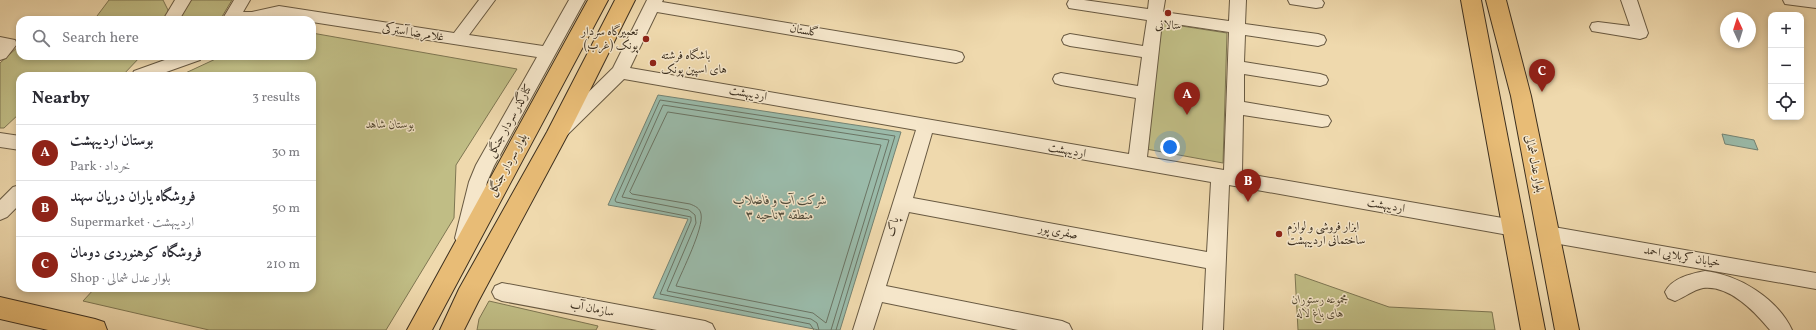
<!DOCTYPE html>
<html lang="en">
<head>
<meta charset="utf-8">
<style>
  body { margin:0; font-family:Vollkorn,Amiri,serif; background:#f7f7f7; color:#2b2b33 }
  .controls { position:absolute; right:12px; top:12px; display:grid; overflow:hidden; border-radius:8px; box-shadow:0 2px 6px #0003 }
  .controls button { width:36px; height:36px; display:grid; place-items:center; padding:0; border:0; border-bottom:1px solid #e1e1e2; background:#fff; color:#2b2b33; font:20px sans-serif }
  .compass { position:absolute; left:1720px; top:12px; width:36px; height:36px; border-radius:50%; background:#fff; box-shadow:0 2px 6px #0003; rotate:356deg }
  .you { position:absolute; left:1170px; top:147px; width:14px; height:14px; margin:-10px; border:3px solid #fff; border-radius:50%; background:#1a73e8; box-shadow:0 0 0 6px #1a73e833 }
  .badge { display:grid; place-items:center; width:26px; height:26px; border-radius:50%; background:#8f2418; color:#fff; font-size:13px; font-weight:700 }
  .pin { position:absolute; translate:-50% -33px; filter:drop-shadow(0 1px 2px #0008) }
  .pin::after { content:''; position:absolute; top:21px; width:14px; height:12px; background:inherit; clip-path:polygon(0 0,100% 0,50% 100%) }
  .list { margin:0; padding:0; list-style:none }
  h2 { display:flex; justify-content:space-between; align-items:center; height:52px; margin:0; padding:0 16px; font-size:17px }
  h2 small { font-size:13px; font-weight:400; color:#7c7c81 }
  .list li { display:grid; grid-template-columns:26px 1fr auto; gap:12px; align-items:center; box-sizing:border-box; height:56px; padding:0 16px; border-top:1px solid #e1e1e2 }
  .list b { display:block; font-size:15px; white-space:nowrap }
  .list p { margin:0; font-size:13px; white-space:nowrap; color:#7c7c81 }
  .list em { font-size:13px; font-style:normal; color:#7c7c81 }
  .icon { flex:none; width:22px; height:22px; fill:none; stroke:currentColor; stroke-width:2; stroke-linecap:round; stroke-linejoin:round }
  .map { position:relative; flex:none; width:1816px; height:330px; overflow:hidden }
  .search { position:absolute; background:#fff; box-shadow:0 2px 6px #0003; left:16px; top:16px; width:300px; height:44px; display:flex; align-items:center; gap:10px; box-sizing:border-box; padding:0 14px; border-radius:12px; color:#7c7c81; font-size:15px }
  .panel { position:absolute; background:#fff; box-shadow:0 2px 6px #0003; left:16px; top:72px; width:300px; height:220px; border-radius:12px }
  .map>svg:first-child { display:block }
  .green { fill:#c0bd85; stroke:#7e7652 }
  .water { fill:#9abaa9; stroke:#748272 }
  .lines { fill:none; stroke-linecap:round; stroke-linejoin:round }
  .shore { stroke:#6b7464; stroke-width:1 }
  .minor-casing { stroke:#695a42; stroke-width:2 }
  .major-casing { stroke:#3c2f1f; stroke-width:2 }
  .minor { fill:#f5e6ca; fill-rule:evenodd }
  .major { fill:#e8bc76; fill-rule:evenodd }
  .poi-dot { fill:#8f2418; stroke:#f5e6ca; stroke-width:1.5 }
  .labels { text-anchor:middle; dominant-baseline:central; stroke-width:3; stroke-linejoin:round; paint-order:stroke }
  .poi-label { font-size:12px; fill:#3c2f1f; stroke:#f5e6ca; text-anchor:start }
  .street-label { font-size:12px; fill:#3c2f1f; stroke:#f5e6ca }
  .park-label { font-size:12px; font-style:italic; fill:#564b33; stroke:#f5e6ca }
  .water-label { font-size:13px; font-style:italic; fill:#4f4b3b; stroke:#f5e6ca }
</style>
</head>
<body>
<div class="map">
<svg width="1816" height="330" viewBox="0 0 1816 330">
  <rect width="100%" height="100%" fill="#efd9ad"/>
  <filter id="stains"><feTurbulence type="fractalNoise" baseFrequency=".005" numOctaves="4"/><feColorMatrix values="0 0 0 0 .2 0 0 0 0 .09 0 0 0 0 .02 0 0 0 .5 -.17"/></filter>
  <radialGradient id="worn" r=".72"><stop offset=".6" stop-color="#630" stop-opacity="0"/><stop offset="1" stop-color="#630" stop-opacity=".3"/></radialGradient>
  <path class="green" d="M109,0H163L168,10V20H94Z
    M191,0H232L220,20H178Z
    M1162,23L1227,33L1223,163L1146,149Z
    M312,33L517,69L456,165L454,218L386,330H209L83,301L95,288H312V76H179L222,56H312Z
    M20,45V56H141L122,76H20V113L4,128H0V63Z
    M1295,274L1389,307L1492,312L1495,330H1298Z
    M489,301L598,326L596,330H477L479,319Z"/>
  <path class="water" d="M658,95L901,132L840,330H819L653,298L688,219L608,205Z
    M1722,134L1754,140L1758,150L1725,144Z"/>
  <g class="lines">
    <path class="shore" d="M668,112L881,145L826,323L813,313L676,286C682,271 704,228 701,214C700,208 695,206 690,204L632,194L630,192Z
      M814,330L810,324L660,294L691,221V217L616,202L615,200L660,100L895,136L836,330
      M819,330L817,323L811,319L667,291L696,223L695,215L689,210L622,197L663,105L889,140L831,330"/>
    <defs>
      <path id="minor" d="M175,0H191L179,20H163Z
        M234,0H250L243,12H252L279,6L454,33L479,0H495L469,35L543,46L569,0H585L494,166L487,182L475,238L472,244L465,246L458,244L455,238L469,182L476,165L537,57L312,22V20L279,16L263,20H222Z
        M647,0H663L662,2L956,51L962,53L964,57L962,61L956,63L657,12L630,68L1129,154L1136,98L1061,85L1055,83L1053,79L1055,75L1061,73L1138,86L1142,57L1070,46L1064,44L1062,40L1064,36L1070,34L1143,46L1147,20L1075,9L1069,8L1067,4L1069,0H1084L1148,9L1149,0H1165L1163,12L1229,21L1230,0H1246L1245,24L1318,34L1324,36L1326,40L1324,44L1318,46L1245,35L1244,62L1320,74L1326,76L1328,80L1326,84L1320,86L1244,74V102L1328,116L1331,121L1328,126L1322,127L1243,115L1242,173L1514,220L1521,223L1523,228L1521,233L1514,236L1229,185L1223,330H1203L1206,268L909,212L886,286L1062,321L1069,324L1072,330H1018L882,302L873,330H853L916,130L624,79L566,136L560,138L554,136L551,131L554,126L613,68ZM1162,22L1229,32L1224,170L1147,157ZM932,133L1211,182L1207,252L913,198Z
        M1288,0H1322L1324,3L1322,7L1316,8L1290,4Z
        M1621,0H1637L1648,33L1646,37L1640,39L1592,31L1590,27L1592,23L1598,22L1630,26Z
        M1783,0H1816V8L1785,4Z
        M0,37L15,40L17,44L6,58L0,60Z
        M176,56H202L200,60L155,76L132,75L134,71Z
        M0,133L20,136V150L0,147Z
        M20,185V204L7,217L0,220V200L13,187Z
        M1548,226L1816,273V289L1548,242L1541,240L1538,234L1541,228Z
        M1705,271C1739,275 1777,298 1792,330H1770C1755,312 1730,285 1703,288C1693,290 1685,297 1675,301L1668,298L1665,292C1672,278 1690,274 1705,271Z
        M502,283L705,321L712,324L715,330H657L502,301L495,298L492,292L495,286Z"/>
      <path id="major" d="M588,0H608L432,330H407Z
        M615,0H635L568,134L478,302L464,330H440L459,289L547,132Z
        M1461,0H1481L1545,330H1521Z
        M1486,0H1506L1531,96L1579,330H1555L1511,96Z
        M0,297L95,319L104,322L107,330H48L0,319Z"/>
    </defs>
    <use href="#minor" class="minor-casing"/>
    <use href="#major" class="major-casing"/>
    <use href="#minor" class="minor"/>
    <use href="#major" class="major"/>
  </g>
  <g class="poi-dot">
    <circle cx="1168" cy="13" r="4"/>
    <circle cx="646" cy="39" r="4"/>
    <circle cx="653" cy="63" r="4"/>
    <circle cx="1279" cy="234" r="4"/>
  </g>
  <g class="labels">
    <g class="poi-label">
      <text x="1168" y="26" text-anchor="middle">سالانی</text>
      <text x="638" y="32" text-anchor="end">تعمیرگاه سردار<tspan x="638" dy="14">پونک (غرب)</tspan></text>
      <text x="661" y="56">باشگاه فرشته<tspan x="661" dy="14">های اسپین پونک</tspan></text>
      <text x="1287" y="227">ابزار فروشی و لوازم<tspan x="1287" dy="14">ساختمانی اردیبهشت</tspan></text>
    </g>
    <g class="street-label">
      <text transform="translate(804 31) rotate(10)">گلستان</text>
      <text transform="translate(413 33) rotate(9)">غلامرضا آسترکی</text>
      <text transform="translate(748 94) rotate(10)">اردیبهشت</text>
      <text transform="translate(510 121) rotate(-61)">کنارگذر سردار جنگل</text>
      <text transform="translate(1067 151) rotate(10)">اردیبهشت</text>
      <text transform="translate(1534 164) rotate(79)">بلوار عدل شمالی</text>
      <text transform="translate(508 165) rotate(-61)">بلوار سردار جنگل</text>
      <text transform="translate(1386 206) rotate(10)">اردیبهشت</text>
      <text transform="translate(893 227) rotate(-73)">پاک</text>
      <text transform="translate(1058 232) rotate(11)">صفری پور</text>
      <text transform="translate(1682 257) rotate(10)">خیابان کربلایی احمد</text>
      <text transform="translate(592 309) rotate(11)">سازمان آب</text>
    </g>
    <g class="park-label">
      <text x="390" y="125">بوستان شاهد</text>
      <text x="1320" y="300">مجموعه رستوران<tspan x="1320" dy="14">های باغ لاله</tspan></text>
    </g>
    <g class="water-label">
      <text x="780" y="201">شرکت آب و فاضلاب<tspan x="780" dy="15">منطقه ۳ناحیه ۳</tspan></text>
    </g>
  </g>
  <rect width="100%" height="100%" filter="url(#stains)"/>
  <rect width="100%" height="100%" fill="url(#worn)"/>
</svg>
<div class="controls">
<button>+</button>
<button>−</button>
<button><svg class="icon" aria-label="locate" viewBox="0 0 24 24"><circle cx="12" cy="12" r="6"/><path d="M12 2v4M12 18v4M2 12h4M18 12h4"/></svg></button>
</div>
<svg class="compass" viewBox="-18 -18 36 36"><path d="M0-13l5 13h-10z" fill="#e53935"/><path d="M0 13l5-13h-10z" fill="#7c7c81"/></svg>
<div class="you"></div>
<div class="pin badge" style="left:1187px;top:115px">A</div>
<div class="pin badge" style="left:1248px;top:202px">B</div>
<div class="pin badge" style="left:1542px;top:92px">C</div>
<div class="search"><svg class="icon" aria-label="search" viewBox="0 0 24 24"><circle cx="10" cy="10" r="6"/><path d="M15 15l6 6"/></svg>Search here</div>
<section class="panel">
<h2>Nearby<small>3 results</small></h2>
<ul class="list">
<li><span class="badge">A</span><div><b>بوستان اردیبهشت</b><p>Park · خرداد</p></div><em>30 m</em></li>
<li><span class="badge">B</span><div><b>فروشگاه یاران دریان سهند</b><p>Supermarket · اردیبهشت</p></div><em>50 m</em></li>
<li><span class="badge">C</span><div><b>فروشگاه کوهنوردی دومان</b><p>Shop · بلوار عدل شمالی</p></div><em>210 m</em></li>
</ul>
</section>
</div>
</body>
</html>
